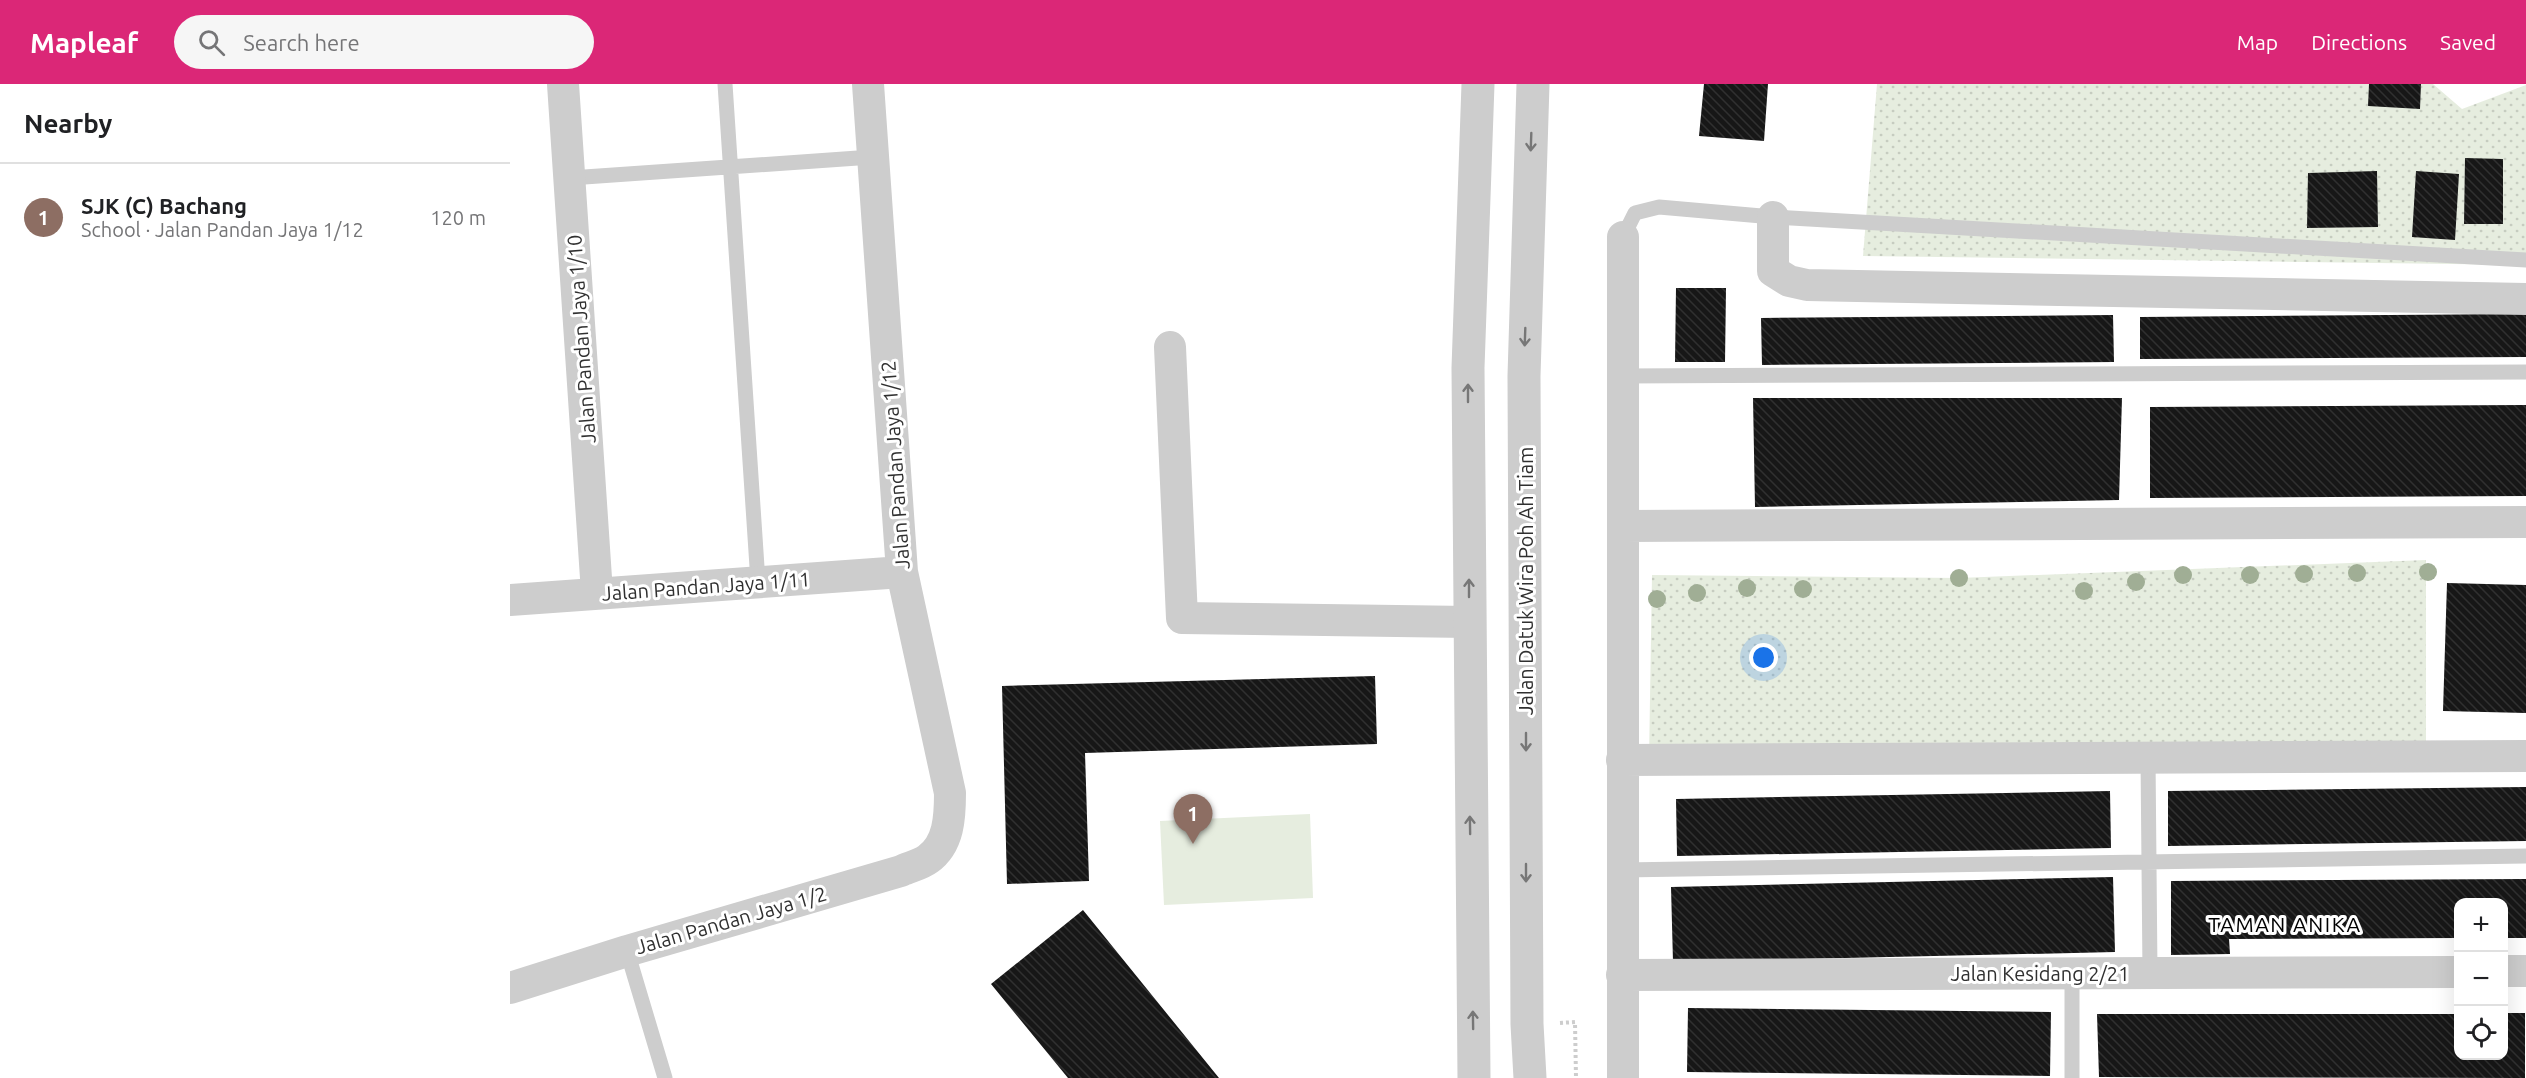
<!DOCTYPE html>
<html lang="en">
<head>
<meta charset="utf-8">
<style>
  body { margin:0; font-family:Ubuntu,sans-serif; background:#f6f6f6; color:#202124 }
  .controls { position:absolute; right:18px; bottom:18px; display:grid; overflow:hidden; border-radius:12px; box-shadow:0 6px 24px #0002 }
  .controls button { width:54px; height:54px; display:grid; place-items:center; padding:0; border:0; border-bottom:2px solid #e0e0e0; background:#fff; color:#202124; font:30px sans-serif }
  .you { position:absolute; left:1254px; top:574px; width:21px; height:21px; margin:-15px; border:4px solid #fff; border-radius:50%; background:#1a73e8; box-shadow:0 0 0 9px #1a73e833 }
  .badge { display:grid; place-items:center; width:39px; height:39px; border-radius:50%; background:#db2777; color:#fff; font-size:20px; font-weight:700 }
  .pin { position:absolute; translate:-50% -50px; filter:drop-shadow(0 2px 3px #0008) }
  .pin::after { content:''; position:absolute; top:32px; width:21px; height:18px; background:inherit; clip-path:polygon(0 0,100% 0,50% 100%) }
  .list { margin:0; padding:0; list-style:none }
  h2 { display:flex; justify-content:space-between; align-items:center; height:78px; margin:0; padding:0 24px; font-size:26px }
  h2 small { font-size:20px; font-weight:400; color:#757577 }
  .list li { display:grid; grid-template-columns:39px 1fr auto; gap:18px; align-items:center; box-sizing:border-box; height:108px; padding:0 24px; border-top:2px solid #e0e0e0 }
  .list b { display:block; font-size:22px; white-space:nowrap }
  .list p { margin:0; font-size:20px; white-space:nowrap; color:#757577 }
  .list em { font-size:20px; font-style:normal; color:#757577 }
  .icon { flex:none; width:33px; height:33px; fill:none; stroke:currentColor; stroke-width:2; stroke-linecap:round; stroke-linejoin:round }
  .map { position:relative; flex:none; width:2016px; height:994px; overflow:hidden }
  header { display:flex; align-items:center; gap:36px; box-sizing:border-box; height:84px; padding:0 30px; background:#db2777; color:#fff }
  header strong { font-size:28px }
  nav { display:flex; gap:33px; margin-inline-start:auto; font-size:21px }
  .search { width:420px; height:54px; background:#f6f6f6; display:flex; align-items:center; gap:15px; box-sizing:border-box; padding:0 21px; border-radius:33px; color:#757577; font-size:22px }
  main { display:flex }
  aside { flex:1; background:#fff }
  .map>svg:first-child { display:block }
  .grass { fill:url(#grass-dots) }
  .garden { fill:#e6eddf }
  .building { fill:url(#building-back-hatch) }
  .lines { fill:none; stroke-linecap:round; stroke-linejoin:round }
  .path { stroke:#cdcdcd; stroke-width:4; stroke-dasharray:3 3; stroke-linecap:butt }
  .service { stroke:#cdcdcd; stroke-width:15 }
  .minor { stroke:#cdcdcd; stroke-width:32 }
  .tertiary { stroke:#cdcdcd; stroke-width:33 }
  .tree { fill:#a0ae95 }
  .oneway { stroke:#777 }
  .labels { text-anchor:middle; dominant-baseline:central; stroke-width:6; stroke-linejoin:round; paint-order:stroke }
  .street-label { font-size:20px; fill:#303030; stroke:#fff }
  .neighbourhood-label { font-size:21px; letter-spacing:1.5px; fill:#000; stroke:#fff }
</style>
</head>
<body>
<header>
<strong>Mapleaf</strong>
<div class="search"><svg class="icon" aria-label="search" viewBox="0 0 24 24"><circle cx="10" cy="10" r="6"/><path d="M15 15l6 6"/></svg>Search here</div>
<nav><a>Map</a><a>Directions</a><a>Saved</a></nav>
</header>
<main>
<aside>
<h2>Nearby<small></small></h2>
<ul class="list">
<li><span class="badge" style="background:#8d6e63">1</span><div><b>SJK (C) Bachang</b><p>School · Jalan Pandan Jaya 1/12</p></div><em>120 m</em></li>
</ul>
</aside>
<div class="map">
<svg width="2016" height="994" viewBox="0 0 2016 994">
  <defs>
    <pattern id="grass-dots" width="8" height="8" patternUnits="userSpaceOnUse" patternTransform="scale(1.5)"><rect width="8" height="8" fill="#e6eddf"/><path d="M2 2h.1M6 6h.1" fill="none" stroke="#c6ccc0" stroke-width="1.8" stroke-linecap="round"/></pattern>
    <pattern id="building-back-hatch" width="6" height="6" patternUnits="userSpaceOnUse" patternTransform="scale(1.5)"><rect width="6" height="6" fill="#171717"/><path d="M-1 5l2 2M0 0l6 6M5-1l2 2" fill="none" stroke="#303030"/></pattern>
  </defs>
  <rect width="100%" height="100%" fill="#fff"/>
  <path class="grass" d="M1367,0H1923L1952,25L2016,1V181L1353,172Z
    M1916,476V672L1139,675L1142,491L1449,494Z"/>
  <path class="garden" d="M800,730L803,814L654,821L650,737Z"/>
  <path class="building" d="M1194,0H1258L1254,57L1189,52Z
    M1859,0H1911L1910,25L1858,22Z
    M1955,74L1993,75V140H1954Z
    M1867,87L1868,143L1797,144L1798,89Z
    M1906,87L1949,90L1945,156L1902,153Z
    M1166,204H1216L1215,278H1165Z
    M2016,230V273L1630,275V233Z
    M1603,231L1604,278L1252,281L1251,234Z
    M1243,314H1612L1609,416L1245,423Z
    M2016,321V412L1640,414V323Z
    M1937,499L2016,501V629L1933,627Z
    M865,592L867,660L575,669L579,797L497,800L492,602Z
    M2016,703V757L1658,762V707Z
    M1600,707L1601,764L1167,772L1166,715Z
    M1603,793L1605,868L1163,878L1161,803Z
    M2016,795V854H1994V818H1948V854L1719,855L1720,870L1661,871V797Z
    M573,826L709,994H558L481,900Z
    M1178,924L1541,928L1540,992L1177,988Z
    M1994,929H2015V994L1589,993L1587,930H1948V972H1994Z"/>
  <g class="lines">
    <path class="path" d="M1050,939L1065,938L1066,994"/>
    <path class="service" d="M215,0L248,498
      M60,94L362,73
      M1113,153L1125,129L1149,123L1263,133L2016,176
      M1113,292L2016,288
      M1638,673L1640,889
      M1112,786L2016,772
      M117,867L155,994
      M1562,994V889"/>
    <path class="minor" d="M53,0L87,509
      M1263,133V187L1279,197L1297,201L2016,215
      M660,263L672,534L959,538
      M1113,442L2016,438
      M0,516L392,488
      M1112,676L2016,672
      M1994,887H2016
      M1112,891L1948,888
      M0,904L117,867L391,787C399,783 410,781 418,775C439,760 440,733 440,709L392,488L358,0
      M1113,994V153"/>
    <path class="tertiary" d="M964,994L958,284L968,0
      M1020,994L1017,940L1014,292L1023,0"/>
  </g>
  <g class="tree">
    <circle cx="1918" cy="488" r="9"/>
    <circle cx="1847" cy="489" r="9"/>
    <circle cx="1794" cy="490" r="9"/>
    <circle cx="1673" cy="491" r="9"/>
    <circle cx="1740" cy="491" r="9"/>
    <circle cx="1449" cy="494" r="9"/>
    <circle cx="1626" cy="498" r="9"/>
    <circle cx="1237" cy="504" r="9"/>
    <circle cx="1293" cy="505" r="9"/>
    <circle cx="1574" cy="507" r="9"/>
    <circle cx="1187" cy="509" r="9"/>
    <circle cx="1147" cy="515" r="9"/>
  </g>
  <defs><path id="oneway-shaft" d="M-6 0H5M1.5-3L5.5 0L1.5 3" fill="none" stroke-width="1.6" stroke-linecap="round" stroke-linejoin="round" transform="scale(1.5)"/></defs>
  <g class="oneway">
    <use href="#oneway-shaft" transform="translate(1021 58) rotate(92)"/>
    <use href="#oneway-shaft" transform="translate(1015 253) rotate(92)"/>
    <use href="#oneway-shaft" transform="translate(958 309) rotate(-90)"/>
    <use href="#oneway-shaft" transform="translate(959 504) rotate(-90)"/>
    <use href="#oneway-shaft" transform="translate(1016 658) rotate(90)"/>
    <use href="#oneway-shaft" transform="translate(960 741) rotate(-91)"/>
    <use href="#oneway-shaft" transform="translate(1016 789) rotate(90)"/>
    <use href="#oneway-shaft" transform="translate(963 936) rotate(-91)"/>
  </g>
  <g class="labels">
    <g class="street-label">
      <text transform="translate(71 255) rotate(-94)">Jalan Pandan Jaya 1/10</text>
      <text transform="translate(385 381) rotate(-94)">Jalan Pandan Jaya 1/12</text>
      <text transform="translate(1015 497) rotate(-90)">Jalan Datuk Wira Poh Ah Tiam</text>
      <text transform="translate(196 502) rotate(-4)">Jalan Pandan Jaya 1/11</text>
      <text transform="translate(221 836) rotate(-16)">Jalan Pandan Jaya 1/2</text>
      <text x="1530" y="889">Jalan Kesidang 2/21</text>
    </g>
    <g class="neighbourhood-label">
      <text x="1775" y="840">TAMAN ANIKA</text>
    </g>
  </g>
</svg>
<div class="controls">
<button>+</button>
<button>−</button>
<button><svg class="icon" aria-label="locate" viewBox="0 0 24 24"><circle cx="12" cy="12" r="6"/><path d="M12 2v4M12 18v4M2 12h4M18 12h4"/></svg></button>
</div>
<div class="you"></div>
<div class="pin badge" style="left:683px;top:760px;background:#8d6e63">1</div>
</div>
</main>
</body>
</html>
